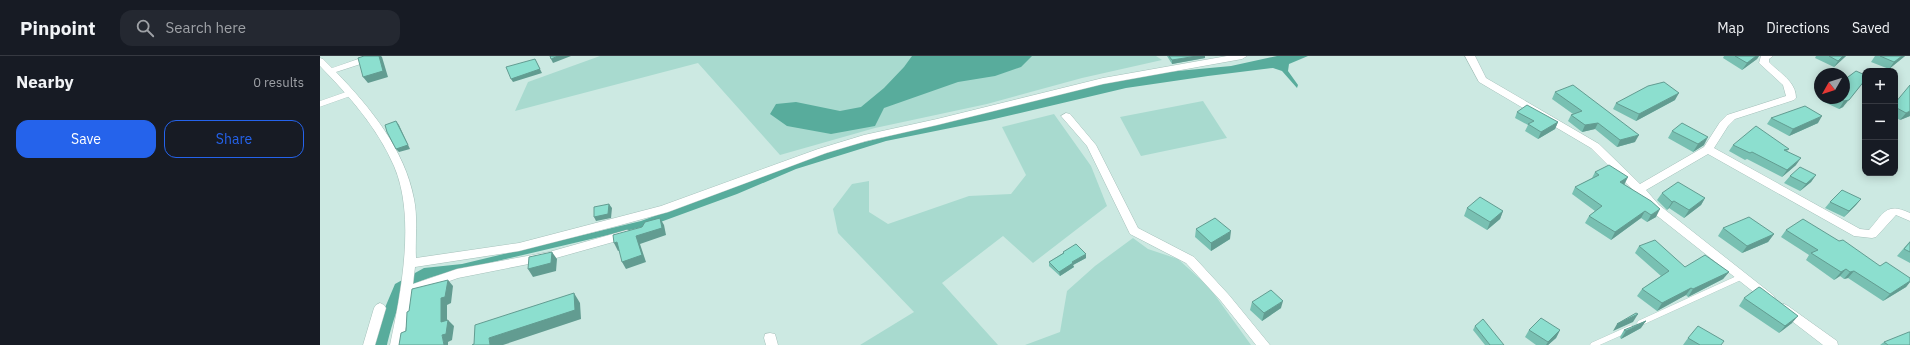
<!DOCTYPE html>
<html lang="en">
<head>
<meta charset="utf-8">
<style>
  body { margin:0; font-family:"IBM Plex Sans",sans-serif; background:#242831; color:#f1f3f6 }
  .controls { position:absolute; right:12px; top:12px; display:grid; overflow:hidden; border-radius:8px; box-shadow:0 2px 10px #0003 }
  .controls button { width:36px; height:36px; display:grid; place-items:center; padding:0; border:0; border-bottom:1px solid #363941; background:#171b24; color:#f1f3f6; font:20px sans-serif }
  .compass { position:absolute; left:1494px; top:12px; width:36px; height:36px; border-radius:50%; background:#171b24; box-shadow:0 2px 10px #0003; rotate:231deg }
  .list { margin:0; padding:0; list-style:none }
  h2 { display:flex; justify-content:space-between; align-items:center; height:52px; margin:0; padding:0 16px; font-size:17px }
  h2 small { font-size:13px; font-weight:400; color:#9ea1a6 }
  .actions { display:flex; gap:8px; padding:12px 16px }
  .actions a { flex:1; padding:9px 0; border:1px solid #2563eb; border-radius:12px; text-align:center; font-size:14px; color:#2563eb }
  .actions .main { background:#2563eb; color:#fff }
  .icon { flex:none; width:22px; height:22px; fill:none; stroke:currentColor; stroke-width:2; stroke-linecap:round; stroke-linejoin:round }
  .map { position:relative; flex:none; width:1590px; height:289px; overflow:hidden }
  header { display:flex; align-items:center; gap:24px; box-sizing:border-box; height:56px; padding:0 20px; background:#171b24; border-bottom:1px solid #363941 }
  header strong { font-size:19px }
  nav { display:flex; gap:22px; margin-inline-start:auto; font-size:14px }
  .search { width:280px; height:36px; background:#242831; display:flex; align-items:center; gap:10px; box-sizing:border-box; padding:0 14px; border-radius:12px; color:#9ea1a6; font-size:15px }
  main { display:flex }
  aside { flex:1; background:#171b24 }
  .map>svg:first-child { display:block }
  .green { fill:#a8dacf }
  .water { fill:#58ac9c }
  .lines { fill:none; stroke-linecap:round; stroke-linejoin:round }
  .lane-casing { stroke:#a4c0ba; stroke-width:6 }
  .street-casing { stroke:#a4c0ba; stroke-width:1 }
  .lane { stroke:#fff; stroke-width:5.5 }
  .street { fill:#fff; fill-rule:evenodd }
  .wall { fill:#78c0b2 }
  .shaded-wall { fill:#629c91 }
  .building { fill:#8cdfcf; stroke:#629c91 }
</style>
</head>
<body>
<header>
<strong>Pinpoint</strong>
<div class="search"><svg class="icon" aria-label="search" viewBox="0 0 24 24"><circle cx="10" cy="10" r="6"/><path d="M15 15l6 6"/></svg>Search here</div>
<nav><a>Map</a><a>Directions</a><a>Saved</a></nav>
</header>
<main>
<aside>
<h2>Nearby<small>0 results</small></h2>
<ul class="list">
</ul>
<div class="actions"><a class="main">Save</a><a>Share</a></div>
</aside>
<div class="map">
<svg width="1590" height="289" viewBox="0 0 1590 289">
  <rect width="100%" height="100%" fill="#cce9e2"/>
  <path class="green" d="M280,0H836L842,4L762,22L667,48L555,72L460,99L378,7L195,55L208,26Z
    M883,45L907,82L821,100L800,61Z
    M734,58L771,110L787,150L713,207L683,180L622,227L678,289H540L594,256L518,177L513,153L532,128L549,125V156L568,168L649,140L691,138L706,119L682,71Z
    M813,182L828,193L858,203L889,231L931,289H705L740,276L747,235L775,210Z"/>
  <path class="water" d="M592,0H712L701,11L675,20L638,26L564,52L555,70L511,78L467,70L450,58L456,48L476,46L520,55L541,51L564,32L584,11Z
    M957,0H988L969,8L968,15L978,29L977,32L962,15L953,12L888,20L806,32L670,64L566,85L476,113L417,138L335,168L122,218C112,221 96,225 88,233C79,242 70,276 67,289H54L64,254L75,228L104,212L142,208L321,165L494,101L532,89L803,23L847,16L911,10Z"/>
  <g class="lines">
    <defs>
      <path id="lane" d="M0,48L31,37
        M1320,267L1421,221
        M1273,289L1311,272"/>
      <path id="street" d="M47,0H61L59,2L16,16C50,51 85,94 94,143C98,162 95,183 96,202L199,187L341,150L498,93L544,79L617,63L783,22L907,0H927L922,3L783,28L617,69L546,85L506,97L348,156L297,170L199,195L95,211L93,228L137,213L229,196L307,174L311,175L313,178L311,181L229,204L138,222L93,238L82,289H70C81,237 96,161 74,110C57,71 29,40 0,10V2L3,3L12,12Z
        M1145,0H1155L1166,22L1279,88L1320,128L1384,91L1400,66L1407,59L1466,40L1463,29L1439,7L1441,0H1453L1449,3V6C1459,17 1476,25 1476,42L1474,44L1415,63L1408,70L1394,92L1540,173L1549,174C1564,157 1566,146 1590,157V165L1576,159L1556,181L1552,182L1534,180L1388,98L1326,134L1339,149L1453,239L1455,242L1453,245L1449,247L1445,245L1331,155L1315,136L1271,92L1159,26Z
        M746,57L750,58L776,89L818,172L874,201L909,239L950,289H936L901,245L866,207L810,178L767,90L741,60Z
        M60,247L64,249L66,252L55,289H43L54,252L56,249Z
        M1464,248L1468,250L1517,285L1518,289H1503L1460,256L1458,253L1460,250Z
        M450,277L455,278L458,289H446L444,282L445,278Z"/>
    </defs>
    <use href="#lane" class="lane-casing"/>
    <use href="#street" class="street-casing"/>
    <use href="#lane" class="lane"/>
    <use href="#street" class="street"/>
  </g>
  <path class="wall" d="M847,0H885V2L852,8Z
    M1404,0H1439L1437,3L1422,14L1403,2Z
    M1496,0H1526L1514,11L1495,2Z
    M1555,0H1585L1569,13L1551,6Z
    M1536,15L1523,51L1519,53L1502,45L1504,42H1524Z
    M1235,36L1315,86L1297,91L1275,73L1262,76L1248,65L1251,59L1253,58L1232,43Z
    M1355,44L1316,65L1293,53L1296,47Z
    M1575,47L1590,60L1580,64L1575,61Z
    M1197,56L1238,66L1235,73L1218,83L1205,75L1208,69L1195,62Z
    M1451,62L1498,67L1469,80L1447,68Z
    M1352,75L1384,89L1373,96L1348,82Z
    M1413,89L1469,93L1467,95L1476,109L1462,121L1427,103L1425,104L1409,95Z
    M1275,116L1308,121L1304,128L1336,161L1327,166L1321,162L1291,184L1265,167L1269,160L1275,155L1252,138L1255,131L1272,122Z
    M1496,119L1491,126L1480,135L1464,127L1470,120Z
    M1342,137L1385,142L1381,149L1364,162L1349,152L1347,154L1337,144Z
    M1541,143L1536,149L1524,161L1505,152L1510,146Z
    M1147,152L1183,155L1180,163L1167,174L1144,160Z
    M1403,172L1454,178L1448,186L1422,197L1398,180Z
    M876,173L910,183L891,195L875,181Z
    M1466,174L1560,210L1590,222V226L1586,231L1563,245L1528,222L1524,223L1520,220L1514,224L1486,204L1489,199L1461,181Z
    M1590,185V207L1577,200Z
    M1319,190L1365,211L1409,216L1403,223L1368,241L1366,239L1337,255L1317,240L1322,233L1341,220L1315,197Z
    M743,196L766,202L753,209L754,211L740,220L729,210V206L743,197Z
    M1424,242L1472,267L1459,277L1419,250Z
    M932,246L961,252L942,265L930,254Z
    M1155,270L1184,289H1165L1153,274Z
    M1321,272L1301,283L1300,281L1304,274Z
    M1209,274H1240L1236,282L1228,289H1216L1205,281Z
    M1368,282L1401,289H1363Z
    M1564,286L1590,289H1560Z"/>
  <path class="shaded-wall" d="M59,0H61L62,1L68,21L48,27L43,21Z
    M238,0H251L233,7L231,3Z
    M877,0H885V2L852,8V4Z
    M1436,0H1439L1437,3L1422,14L1427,7Z
    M1523,0H1526L1514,11L1518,5Z
    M1582,0H1585L1569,13L1574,6Z
    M215,3L222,17L193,26L191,23Z
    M1545,24L1523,51L1519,53L1524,45Z
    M1359,37L1355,44L1316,65L1319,58Z
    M1590,55V60L1580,64L1586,57Z
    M1502,60L1498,67L1469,80L1473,73Z
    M76,65L79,69L90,93L79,96L76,93Z
    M1238,66L1235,73L1218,83L1221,76Z
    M1278,67L1275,73L1262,76L1265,69Z
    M1319,79L1315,86L1297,91L1300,84Z
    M1388,81L1384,89L1373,96L1378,88Z
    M1481,102L1476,109L1462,121L1467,114Z
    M1496,119L1491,126L1480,135L1486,128Z
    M1308,121L1304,129L1300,126Z
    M1385,142L1381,149L1364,162L1369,154Z
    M1541,143L1536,149L1524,161L1529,155Z
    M1354,145L1349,152L1347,154L1352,146Z
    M289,148L292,152L291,162L276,165L274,161Z
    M1340,153L1336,161L1327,166L1331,159Z
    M1183,155L1180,163L1167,174L1170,166Z
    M1325,155L1321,162L1291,184L1295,176Z
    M340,162L344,169L346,179L320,188L326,206L306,213L302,206L316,180Z
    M911,175L910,183L891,195V187Z
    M1454,178L1448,186L1422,197L1427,190Z
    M297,186L301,194L298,195L294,187Z
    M232,196L237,203L236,215L213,221L208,213Z
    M766,198V202L753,209L754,211L740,220L739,216L752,206Z
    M1526,213L1520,220L1514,224L1521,216Z
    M1534,215L1528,222L1524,223L1530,216Z
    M1409,216L1403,223L1368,241L1373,233Z
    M128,224L133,230L131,247L127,249V272L121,266V242Z
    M1590,225V226L1586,231L1563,245L1570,238Z
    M1371,232L1366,239L1337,255L1342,247Z
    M254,237L260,247L261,263L183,289H170L169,282Z
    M963,245L961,252L942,265L944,257Z
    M1318,258L1313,266L1293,275L1297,268Z
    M1478,260L1472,267L1459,277L1465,270Z
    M128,264L134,270L132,284L128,286V289H124L122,279Z
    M1326,265L1321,272L1301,283L1306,275Z
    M1240,274L1236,282L1228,289H1226L1228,286Z"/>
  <path class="building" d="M44,0H59L63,15L43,21L38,2Z
    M230,0H238L231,3Z
    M849,0H877L852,4Z
    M1415,0H1436L1427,7Z
    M1509,0H1523L1518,5Z
    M1560,0H1582L1574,6Z
    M215,3L220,13L191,23L186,11Z
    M1536,15L1545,19V24L1529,44L1524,45L1517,42H1524V24Z
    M1344,26L1359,37L1319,58L1296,47L1328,30Z
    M1253,29L1319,79L1300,84L1278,67L1265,69L1251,59L1262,55L1235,36Z
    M1590,29V55L1586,57L1575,51V47Z
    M1207,49L1238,66L1221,76L1208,68L1214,65L1197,56Z
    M1485,50L1502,60L1473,73L1451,62Z
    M76,65L88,89L76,93L67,76L65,69Z
    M1362,67L1388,81L1378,88L1352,75Z
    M1436,70L1469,93L1464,94L1481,102L1467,114L1432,96L1430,97L1413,89Z
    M1289,109L1308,121L1300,126L1331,145L1340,153L1331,159L1325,155L1295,176L1269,160L1282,150L1255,131L1279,119L1275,116Z
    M1480,111L1496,119L1486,128L1470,120Z
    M1358,126L1385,142L1369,154L1354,145L1352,146L1342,137Z
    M1522,134L1541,143L1529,155L1510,146Z
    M1160,141L1183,155L1170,166L1147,152Z
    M289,148L288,158L274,161V151Z
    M1429,161L1454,178L1427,190L1403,172Z
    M340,162L342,172L316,180L322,199L302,206L297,186L294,187L293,179L322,171L325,166Z
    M895,162L911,175L891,187L876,173Z
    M1483,163L1519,185L1523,184L1560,210L1566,206L1590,222V225L1570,238L1534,215L1530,216L1526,213L1521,216L1491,197L1498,194L1466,174Z
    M1335,184L1365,211L1385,199L1409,216L1373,233L1371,232L1342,247L1322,233L1349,215L1319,190Z
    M1590,186V196L1584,193Z
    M756,188L766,198L752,206L753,207L739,216L729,206L744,197L743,196Z
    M232,196L231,207L208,213L209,201Z
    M128,224L125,241L121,242V266L128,264L126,278L122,279L124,289H79L81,277L86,275L87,256L89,255L92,233Z
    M1439,231L1441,232L1478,260L1465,270L1424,242Z
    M951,234L963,245L944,257L932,246Z
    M254,237L255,254L169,282L170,289H152L154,288L155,269Z
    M1316,257L1318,258L1297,268Z
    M1221,262L1240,274L1228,286L1209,274Z
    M1163,263L1184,289H1170L1155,270Z
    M1326,265L1306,275L1304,274Z
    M1378,270L1404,285L1401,289H1380L1368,282Z
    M1589,276H1590V289H1568L1564,286Z"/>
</svg>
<div class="controls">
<button>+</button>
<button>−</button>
<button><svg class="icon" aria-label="layers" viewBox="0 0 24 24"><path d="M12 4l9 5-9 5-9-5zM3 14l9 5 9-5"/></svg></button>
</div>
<svg class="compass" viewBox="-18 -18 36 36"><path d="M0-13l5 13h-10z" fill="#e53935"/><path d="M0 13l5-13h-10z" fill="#9ea1a6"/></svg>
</div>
</main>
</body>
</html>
